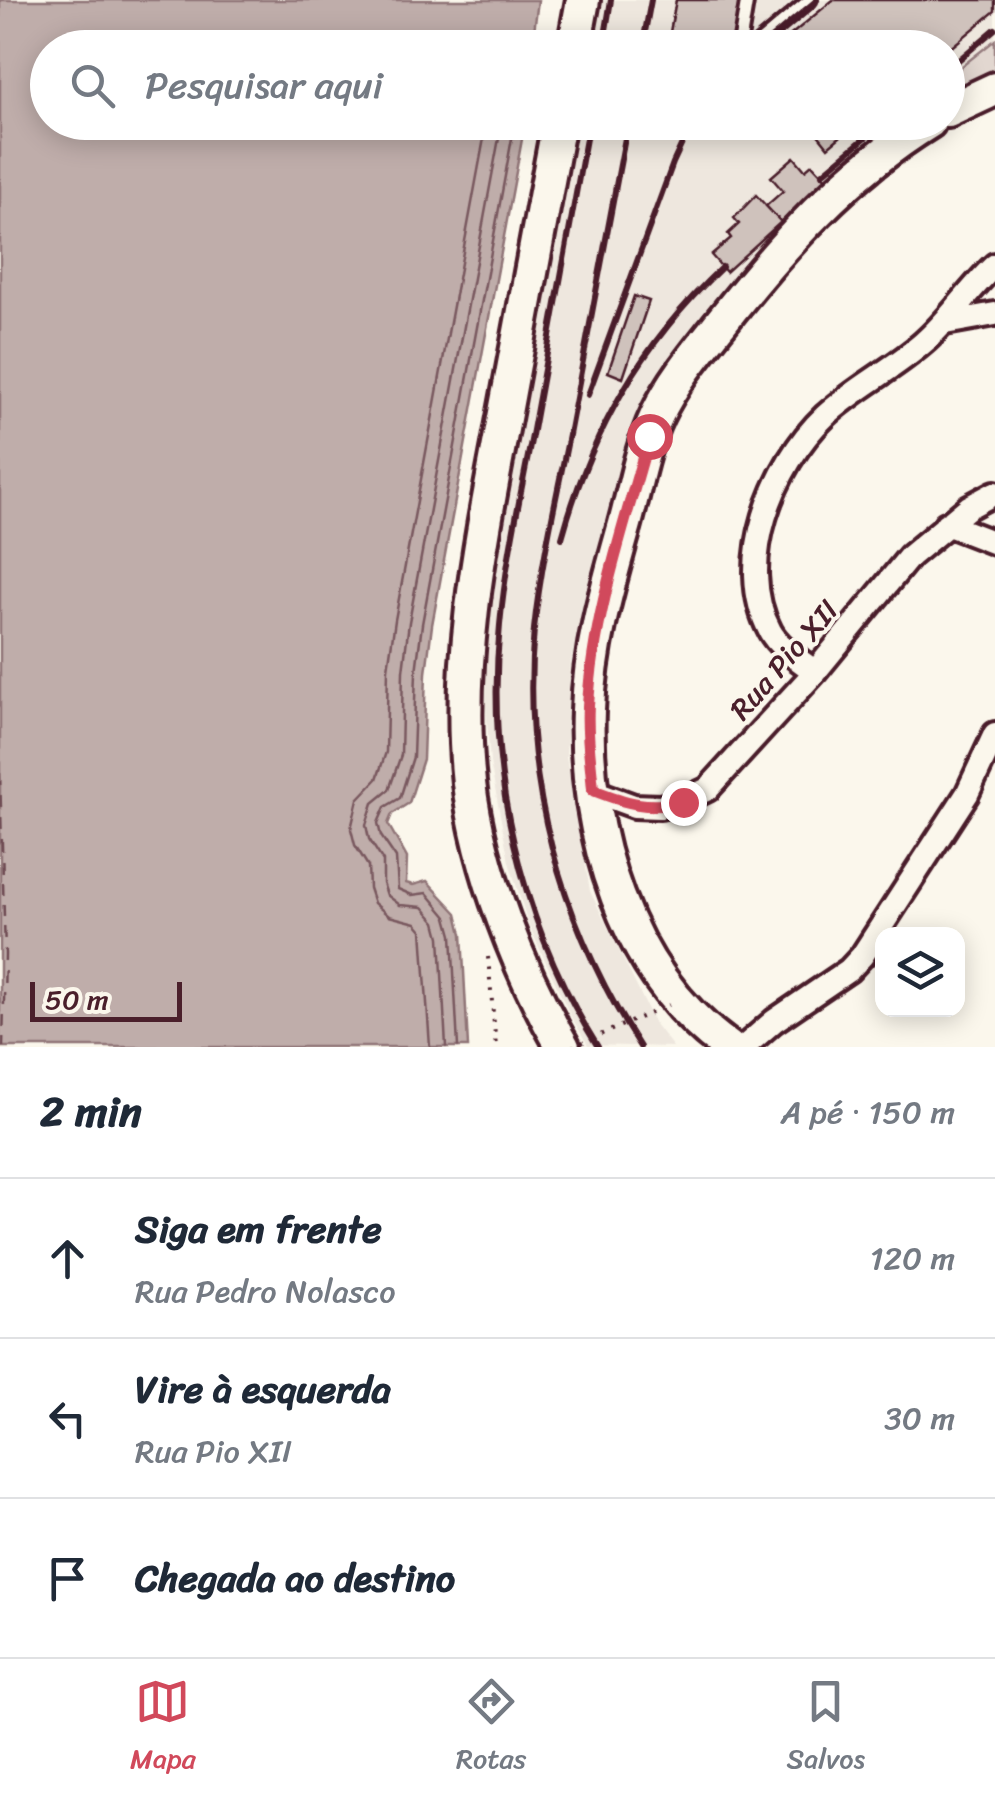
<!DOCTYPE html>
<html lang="pt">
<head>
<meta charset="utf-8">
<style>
  body { margin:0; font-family:Sriracha,sans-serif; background:#f6f6f7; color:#1f2937 }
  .controls { position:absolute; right:30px; bottom:30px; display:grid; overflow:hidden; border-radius:20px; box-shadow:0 5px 25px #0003 }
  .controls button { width:90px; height:90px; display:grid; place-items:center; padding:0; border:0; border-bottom:2px solid #e0e1e3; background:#fff; color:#1f2937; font:50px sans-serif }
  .scale { position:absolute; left:30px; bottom:25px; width:152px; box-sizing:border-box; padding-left:10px; border:5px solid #4a1f2b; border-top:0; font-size:28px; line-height:35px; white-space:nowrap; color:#4a1f2b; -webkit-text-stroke:8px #fbf7ec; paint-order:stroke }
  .stop { position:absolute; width:30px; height:30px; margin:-22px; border:8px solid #d1495b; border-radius:50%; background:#fff }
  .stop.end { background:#d1495b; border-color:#fff; box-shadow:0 2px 10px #0008 }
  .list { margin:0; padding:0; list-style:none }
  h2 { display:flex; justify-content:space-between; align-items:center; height:130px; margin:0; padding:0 40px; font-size:42px }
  h2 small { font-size:32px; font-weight:400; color:#747a83 }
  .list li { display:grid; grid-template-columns:65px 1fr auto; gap:30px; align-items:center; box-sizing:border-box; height:160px; padding:0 40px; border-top:2px solid #e0e1e3 }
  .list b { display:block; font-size:38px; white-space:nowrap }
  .list p { margin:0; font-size:32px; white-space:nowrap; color:#747a83 }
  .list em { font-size:32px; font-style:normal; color:#747a83 }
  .icon { flex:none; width:55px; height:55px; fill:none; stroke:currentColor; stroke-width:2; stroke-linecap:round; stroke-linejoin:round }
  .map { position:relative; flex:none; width:995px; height:1047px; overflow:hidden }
  .search { position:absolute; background:#fff; box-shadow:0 5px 25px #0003; left:30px; right:30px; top:30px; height:110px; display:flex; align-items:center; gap:25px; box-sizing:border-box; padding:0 35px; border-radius:55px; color:#747a83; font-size:38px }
  .sheet { height:610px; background:#fff }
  nav { display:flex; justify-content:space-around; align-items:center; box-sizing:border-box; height:140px; border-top:2px solid #e0e1e3; background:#fff; font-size:28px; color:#747a83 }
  nav a { display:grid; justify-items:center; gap:5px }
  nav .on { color:#d1495b }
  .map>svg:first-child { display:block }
  .built { fill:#eee7de }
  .green { fill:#e2d7d0; stroke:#967b7e; stroke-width:2.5 }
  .water { fill:#bfadaa; stroke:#907477; stroke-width:2.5 }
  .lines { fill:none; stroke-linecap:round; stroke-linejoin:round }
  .shore { stroke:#79585e; stroke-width:2.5 }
  .ferry { stroke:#6d4a51; stroke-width:2.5; stroke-dasharray:12 10; stroke-linecap:butt }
  .building { fill:#cfc2bc; stroke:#4a1f2b; stroke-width:2.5 }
  .lane-casing { stroke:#4a1f2b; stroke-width:19 }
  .street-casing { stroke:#4a1f2b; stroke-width:30 }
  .secondary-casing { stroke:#4a1f2b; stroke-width:40 }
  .path { stroke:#4a1f2b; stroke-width:4; stroke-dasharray:2.5 8; stroke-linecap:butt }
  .lane { stroke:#fbf7ec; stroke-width:11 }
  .street { stroke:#fbf7ec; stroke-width:22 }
  .secondary { stroke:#fbf7ec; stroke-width:32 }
  .rail { stroke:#4a1f2b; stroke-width:6 }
  .path-bridge { stroke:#4a1f2b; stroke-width:4; stroke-dasharray:2.5 8; stroke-linecap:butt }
  .route { stroke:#d1495b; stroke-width:12 }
  .labels { text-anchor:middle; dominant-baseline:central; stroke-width:8; stroke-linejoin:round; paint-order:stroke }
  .street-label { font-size:30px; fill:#4a1f2b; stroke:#fbf7ec }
</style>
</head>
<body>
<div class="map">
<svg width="995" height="1047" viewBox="0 0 995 1047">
  <rect width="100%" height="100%" fill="#fbf7ec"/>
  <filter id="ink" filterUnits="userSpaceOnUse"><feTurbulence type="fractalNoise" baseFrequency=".01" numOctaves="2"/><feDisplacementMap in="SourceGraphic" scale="20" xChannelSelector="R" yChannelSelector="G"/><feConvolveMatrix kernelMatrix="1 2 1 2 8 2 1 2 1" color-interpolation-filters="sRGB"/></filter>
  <g filter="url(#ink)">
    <path class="built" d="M599,0H995V40L948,77V48H591Z
      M577,123H890L841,162L680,359L605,547L571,660L566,756L590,891L655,1024L673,1047L588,1045L570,1015L528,923L509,862L490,762L485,693L487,626Z"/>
    <path class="green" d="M995,40V76L948,98V77Z"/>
    <path class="water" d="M0,0H538L532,47L48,48V122L525,123L432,625L426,673L423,759L409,803L392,814L388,824L407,858L406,883L413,885L427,881L457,913L462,934L468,1047H0Z"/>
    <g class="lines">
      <path class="shore" d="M430,1047L422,930L416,923L389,916L374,903L369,888L368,866L355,845L351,829L358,799L377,779L386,752L388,669L395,620L487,122
        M446,1047L440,937L436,922L423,907L400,905L387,895L383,883V861L369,839L366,825L373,803L389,790L401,755L403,671L409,622L502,122
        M458,1047L452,935L447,917L427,893L412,895L398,889L396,858L381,836L378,823L385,807L400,798L413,757L416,672L422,624L515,122"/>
      <path class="ferry" d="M0,773L5,954L3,1047"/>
    </g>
    <path class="building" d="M676,0H741L733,44L670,32Z
      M833,0H995V11L948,50L775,48Z
      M808,122H858L828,147Z
      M794,157L805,170L812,164L828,181L781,222L766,206L783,191L771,177Z
      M756,195L781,222L726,272L711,255L731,238L728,234L739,224L734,218Z
      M634,296L649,301L623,378L608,372Z"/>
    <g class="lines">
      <defs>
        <path id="lane" d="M739,48L747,0
          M753,48L810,0"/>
        <path id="street" d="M945,323L995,314
          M946,524L995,543
          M815,672C800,660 779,648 770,631C734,564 773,465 825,416C855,388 892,370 923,343C950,320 969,289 995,265
          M593,791L634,806L660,807L683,801L708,789L815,672L910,556L969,507L995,493
          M744,1047L774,1021L849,970L862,956L967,794L995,734"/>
        <path id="secondary" d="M574,48L583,0
          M948,111L995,89
          M559,122C540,225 521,327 502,429C480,545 456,665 469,783C479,870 520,972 563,1047
          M728,1047C625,974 583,831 588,710C590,646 608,585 625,524C635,488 641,449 657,415C673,381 699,350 722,321C783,244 845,174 929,122"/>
      </defs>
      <use href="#lane" class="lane-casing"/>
      <use href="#street" class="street-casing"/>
      <use href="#secondary" class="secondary-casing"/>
      <path class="path" d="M488,957L496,1047"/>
      <use href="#lane" class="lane"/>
      <use href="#street" class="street"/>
      <use href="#secondary" class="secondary"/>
      <path class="rail" d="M603,48L611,0
        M642,48L651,0
        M760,48L817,0
        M948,69L995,29
        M589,122C570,225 552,327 533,430C521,494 506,559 500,625C485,770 520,923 598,1047
        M628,122C608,227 588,331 569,435C556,499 541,564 534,629C520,778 560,922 640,1047
        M822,174L884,122
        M588,395L673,163L692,122
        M562,538C591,432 642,343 722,267"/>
      <path class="path-bridge" d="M572,1047L669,1005"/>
    </g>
  </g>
  <g class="lines" filter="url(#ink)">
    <path class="route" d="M649,436C625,524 593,614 588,706C586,735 591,762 593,790C626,803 648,810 683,802"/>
  </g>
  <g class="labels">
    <g class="street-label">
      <text transform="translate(784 660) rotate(-49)">Rua Pio XII</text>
    </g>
  </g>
</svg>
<div class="controls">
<button><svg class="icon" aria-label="layers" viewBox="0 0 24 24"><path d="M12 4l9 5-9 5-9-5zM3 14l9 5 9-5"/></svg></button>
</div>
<div class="scale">50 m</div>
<div class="stop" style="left:649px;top:436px"></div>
<div class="stop end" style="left:683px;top:802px"></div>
<div class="search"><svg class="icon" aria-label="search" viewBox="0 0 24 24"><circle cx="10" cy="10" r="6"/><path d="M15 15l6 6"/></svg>Pesquisar aqui</div>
</div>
<section class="sheet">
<h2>2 min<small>A pé · 150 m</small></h2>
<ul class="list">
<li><svg class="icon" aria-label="ahead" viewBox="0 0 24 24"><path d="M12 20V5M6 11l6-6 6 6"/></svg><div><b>Siga em frente</b><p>Rua Pedro Nolasco</p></div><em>120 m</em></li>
<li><svg class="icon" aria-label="left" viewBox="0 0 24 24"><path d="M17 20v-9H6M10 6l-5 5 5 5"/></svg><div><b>Vire à esquerda</b><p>Rua Pio XII</p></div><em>30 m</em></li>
<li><svg class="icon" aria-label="arrive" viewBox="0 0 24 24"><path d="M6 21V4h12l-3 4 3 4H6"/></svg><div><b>Chegada ao destino</b></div></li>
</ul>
</section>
<nav>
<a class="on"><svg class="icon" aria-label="map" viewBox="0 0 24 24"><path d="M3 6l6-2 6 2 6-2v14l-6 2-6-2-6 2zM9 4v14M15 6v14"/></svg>Mapa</a>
<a><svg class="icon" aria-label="directions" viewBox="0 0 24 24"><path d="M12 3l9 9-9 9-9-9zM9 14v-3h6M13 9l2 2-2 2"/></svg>Rotas</a>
<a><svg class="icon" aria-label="saved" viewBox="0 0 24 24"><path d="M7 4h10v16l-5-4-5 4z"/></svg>Salvos</a>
</nav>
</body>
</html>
